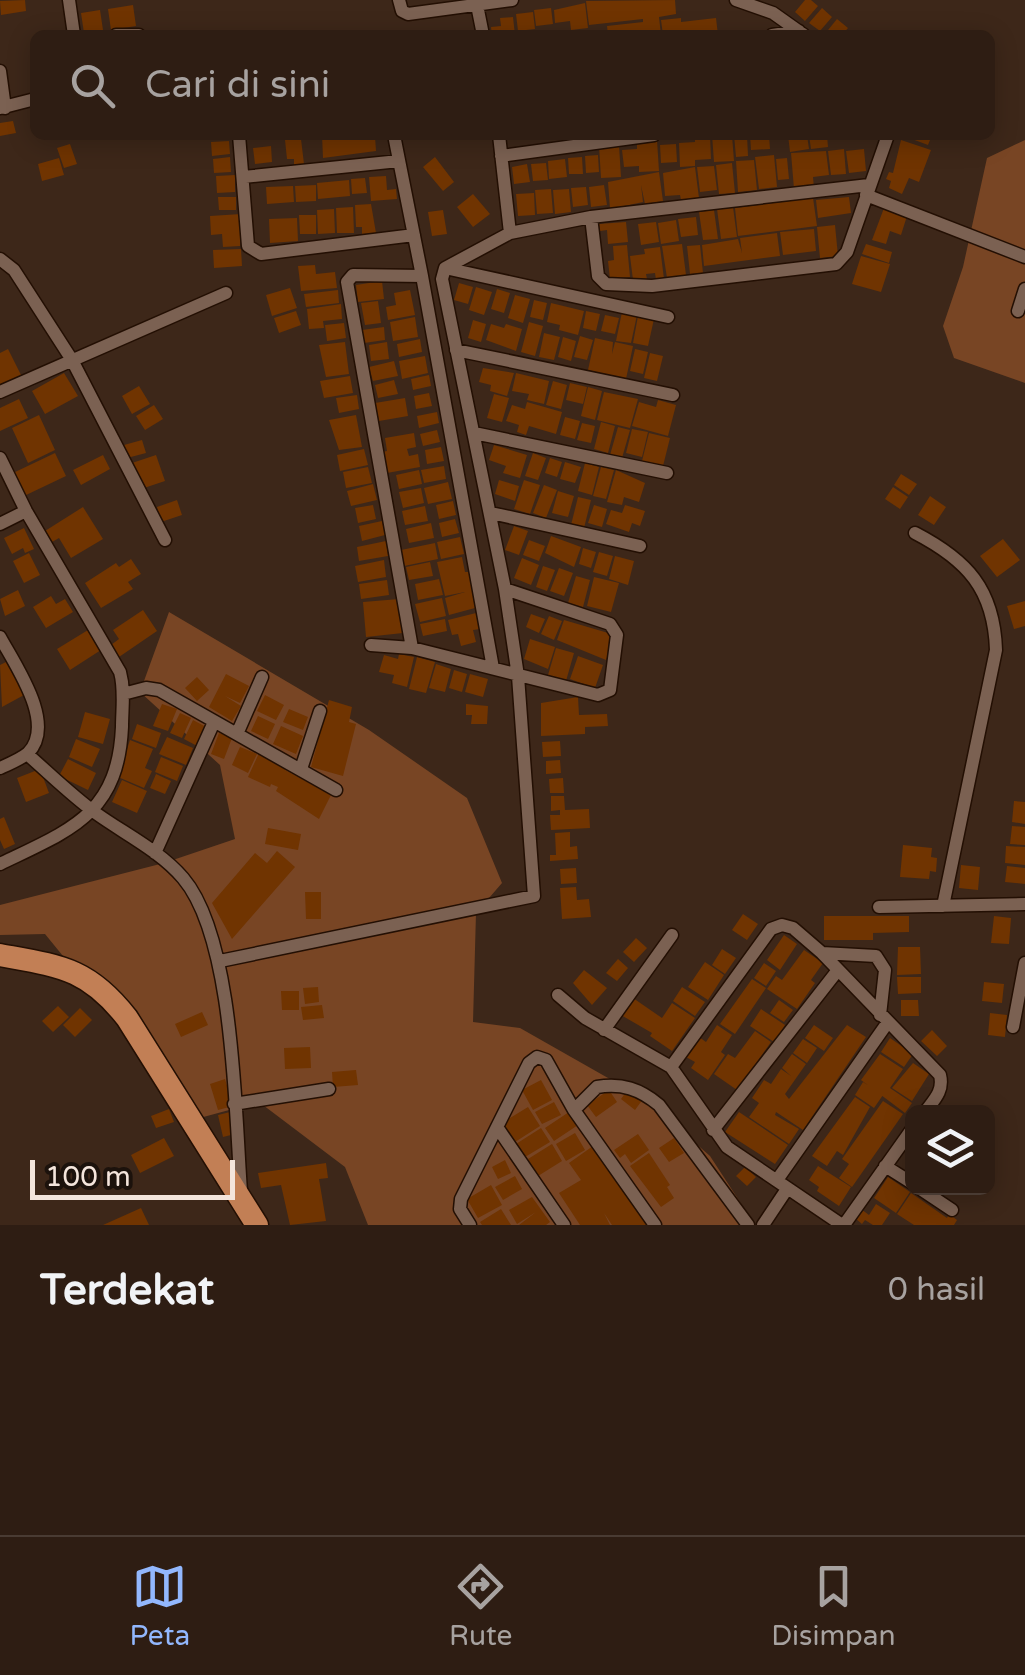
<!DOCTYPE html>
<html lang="id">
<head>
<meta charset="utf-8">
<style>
  body { margin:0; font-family:"Varela Round",sans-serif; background:#36261c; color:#f1f3f6 }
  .controls { position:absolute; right:30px; bottom:30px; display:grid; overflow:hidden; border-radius:15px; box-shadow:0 5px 25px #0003 }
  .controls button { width:90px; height:90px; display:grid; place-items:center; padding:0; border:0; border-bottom:2px solid #493b33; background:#2e1d13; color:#f1f3f6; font:50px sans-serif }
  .scale { position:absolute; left:30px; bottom:25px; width:205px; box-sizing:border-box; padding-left:10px; border:5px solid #f4e5dc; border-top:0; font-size:28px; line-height:35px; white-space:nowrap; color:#f4e5dc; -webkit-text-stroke:8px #1c120c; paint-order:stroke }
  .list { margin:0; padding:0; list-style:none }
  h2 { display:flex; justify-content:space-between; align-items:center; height:130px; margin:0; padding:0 40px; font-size:42px }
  h2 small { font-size:32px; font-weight:400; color:#a7a2a0 }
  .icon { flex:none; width:55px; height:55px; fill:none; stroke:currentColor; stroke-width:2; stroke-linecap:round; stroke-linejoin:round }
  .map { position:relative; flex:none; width:1025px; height:1225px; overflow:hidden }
  .search { position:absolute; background:#2e1d13; box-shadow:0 5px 25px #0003; left:30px; right:30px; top:30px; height:110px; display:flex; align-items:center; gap:25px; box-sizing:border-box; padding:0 35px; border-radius:15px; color:#a7a2a0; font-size:38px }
  .sheet { height:310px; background:#2e1d13 }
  nav { display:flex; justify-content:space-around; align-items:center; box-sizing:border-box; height:140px; border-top:2px solid #493b33; background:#2e1d13; font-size:28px; color:#a7a2a0 }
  nav a { display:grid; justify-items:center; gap:5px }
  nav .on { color:#92b7fd }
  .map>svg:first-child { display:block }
  .green { fill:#784524 }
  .building { fill:#703401 }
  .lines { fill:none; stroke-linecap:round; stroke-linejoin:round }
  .street-casing { stroke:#230f03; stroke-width:15 }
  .highway-casing { stroke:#230f03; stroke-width:25 }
  .street { stroke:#7b6152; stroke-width:12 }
  .highway { stroke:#c27f55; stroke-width:22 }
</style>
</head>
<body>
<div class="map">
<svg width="1025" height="1225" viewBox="0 0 1025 1225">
  <rect width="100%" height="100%" fill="#3d2719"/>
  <path class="green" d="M1025,140V383L954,358L943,326L963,267L987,158Z
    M169,612L369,730L467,798L502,883L476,913L473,1022L520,1028L645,1099L710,1156L755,1225H368L345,1167L259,1102L196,1119L45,934L0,935V905L164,863L235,839L220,765L140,692Z"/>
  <path class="building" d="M25,0L26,11L1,15L0,1Z
    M675,0L676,14L659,17L661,35H608L607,26L643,22V19L589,25L586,1Z
    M805,0H811L818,6L805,21L795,12Z
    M585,3L588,28L571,30L570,21L555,23L554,10Z
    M133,5L136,26L111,30L108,9Z
    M551,8L553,24L536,26L534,10Z
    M822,8L832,17L820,31L809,23Z
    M100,10L103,30L84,33L81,13Z
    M533,12L535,29L518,31L516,14Z
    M513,17L515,35H492L491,27L501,26L500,18Z
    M681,18V22L716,18L718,35H663L661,20Z
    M837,19L848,28L842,35H824Z
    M13,121L16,133L0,136V123Z
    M322,135H342V138L375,136L376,151L323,158Z
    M695,135H710L711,159L695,160V166L680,167L679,143L695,142Z
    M712,135H732L734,161L714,162Z
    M734,135H747L748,156L736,157Z
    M750,135H769L770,149L751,150Z
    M788,135H807L809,149L790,152Z
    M809,135H827L828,147L811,149Z
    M901,135H932L928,145Z
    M301,139L304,164L294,165V159H287L285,140Z
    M657,140L659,171L639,172V166L624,167L622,150L637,149V142Z
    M901,140L931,150L919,182L909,178L902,194L889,188L891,181L886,179L889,172L893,173Z
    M229,141L230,154L212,156L211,142Z
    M70,144L77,164L64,168L57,148Z
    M676,144L677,162L661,163L660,145Z
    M619,145L621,177L601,178L599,146Z
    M271,146L272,162L255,164L253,148Z
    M844,149L846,174L831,175L828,151Z
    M864,149L866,171L849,173L846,151Z
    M826,151L829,175L813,177L814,188L794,189L791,153Z
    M598,155L599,172L586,173L585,156Z
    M774,155L777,187L759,189L755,157Z
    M230,157L231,172L214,173L213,159Z
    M435,157L454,182L443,191L423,167Z
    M582,157L583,174H569L568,158Z
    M59,158L64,175L42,181L38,164Z
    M787,158L789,179L778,180L776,159Z
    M565,159L567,177L549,179L548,161Z
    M754,160L757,190L738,192L736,161Z
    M546,163L548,180L533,181L531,164Z
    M732,163L735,193L719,194L716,165Z
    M527,164L530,182L514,184L512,167Z
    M714,166L717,190L700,192L697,167Z
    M695,167L699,198L681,200L680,195L665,196L663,173Z
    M659,172L663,201L645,204L641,185L643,202L610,209L608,182Z
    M235,175V192L217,193L216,176Z
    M386,176L387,190L396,189L397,199L371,201L369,177Z
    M365,178L367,193L352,194L351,179Z
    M349,180L350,196L318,199L317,183Z
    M316,185V201L296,202L295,186Z
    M604,185L607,205L591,207L589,187Z
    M293,186L294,202L267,204L266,187Z
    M586,187L588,205L573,207L571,188Z
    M551,189L553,213L537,214L535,190Z
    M569,189L571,212L555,214L553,190Z
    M534,193L535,215L518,216L516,194Z
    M473,194L490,214L473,227L457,207Z
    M218,197H236V210H219Z
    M849,197L851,213L818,218L816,200Z
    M813,198L817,226L738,236L735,208Z
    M371,204L376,233L362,234V227H356L355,205Z
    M353,207L354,233H337L336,208Z
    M733,207L737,237L721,239L717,209Z
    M884,208L907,216L901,235L890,231L886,244L872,240Z
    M334,209L335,233L318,234L317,210Z
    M443,210L447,234L432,236L428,212Z
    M714,210L718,239L703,240L699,212Z
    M241,214L240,246L223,247L222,234L211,235L210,216Z
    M299,215H316V234H300Z
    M696,217L698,235L681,237L678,219Z
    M297,218L298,241L270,243L269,219Z
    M676,220L679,241L661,244L658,223Z
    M626,222L628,242L608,244L607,230L600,231L599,224Z
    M656,222L659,242L641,245L638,224Z
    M835,225L838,256L820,258L817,227Z
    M814,229L816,251L783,255L780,232Z
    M777,233L780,256L704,266L702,245L738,239L742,253L740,238Z
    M682,244L686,275L667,278L662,246Z
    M866,244L892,252L889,263L862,254Z
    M627,245L630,277L610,279L608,261L614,260L613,246Z
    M700,245L703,273L690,274L687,246Z
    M660,247L664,279L656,280L655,273L646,274L647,279L633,280L630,256L645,254L644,249Z
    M241,249L242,266L214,268L213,250Z
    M861,256L890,264L881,292L852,284Z
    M315,265L316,274L335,272L337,288L301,291L298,266Z
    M382,281L384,299L358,302L356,285Z
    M459,283L473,287L468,304L454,300Z
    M476,287L492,292L484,315L469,310Z
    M290,288L297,308L272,316L266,295Z
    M497,289L510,293L504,313L491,309Z
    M338,290L339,303L306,307L304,294Z
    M410,290L415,315L388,320L386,307L396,305L394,293Z
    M515,295L530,299L523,323L508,318Z
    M534,300L547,303L543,320L530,317Z
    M378,301L381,323L365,325L361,303Z
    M551,303L584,311L578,335L559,330L560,325L547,322Z
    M341,304L342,319L323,321L324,328L309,329L307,309Z
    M296,311L301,325L279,333L274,318Z
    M586,311L600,314L596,331L583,328Z
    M622,312L637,315L631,343L616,341Z
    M605,315L619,318L615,334L601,331Z
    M638,316L654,319L648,346L633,343Z
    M415,317L418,337L393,341L390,322Z
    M473,320L486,324L481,342L468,338Z
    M529,322L543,326L535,356L521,352Z
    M344,323L346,338L327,341L325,325Z
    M491,324L504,328L506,324L522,329L516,351L486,340Z
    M384,327L385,340L364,343L362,330Z
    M544,333L560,337L554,360L539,357Z
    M580,336L593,340L587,360L574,357Z
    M563,337L576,341L571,361L558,357Z
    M595,338L613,342L612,354L615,342L633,346L626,379L588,370Z
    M420,339L422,352L399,357L397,344Z
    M345,342L349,374L326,377L319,345Z
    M387,342L389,359L371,361L369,345Z
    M8,349L23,379L0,390V353Z
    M635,349L648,352L643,374L630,371Z
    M650,353L663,356L657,381L644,378Z
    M425,356L428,373L402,379L399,361Z
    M394,361L398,376L373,381L369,367Z
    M483,368L514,373L507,396L490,391L491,385L479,382Z
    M64,373L78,396L45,414L32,391Z
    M516,373L549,381L544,404L527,400L529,394L512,391Z
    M429,375L431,386L413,390L411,379Z
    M350,376L353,393L324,398L320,381Z
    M394,380L398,394L378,398L375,385Z
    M553,381L567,385L561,409L546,405Z
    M570,383L587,387L583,404L566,400Z
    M139,386L150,404L132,414L122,396Z
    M588,387L602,391L595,420L581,416Z
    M604,392L638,399L630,428L597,420Z
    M429,393L432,406L416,409L414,396Z
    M494,394L509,398L502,422L487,418Z
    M357,395L359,409L339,413L336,398Z
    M405,398L408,416L379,421L375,403Z
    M19,399L28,418L0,431V408Z
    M658,400L676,405L668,436L632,426L639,402L656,407Z
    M527,402L562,412L556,434L529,426L526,435L517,432L519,425L506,421L512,405L525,409Z
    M154,405L163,419L145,430L136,416Z
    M437,412L439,423L419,428L417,416Z
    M39,415L55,450L28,463L12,428Z
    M356,415L362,447L339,450L329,420Z
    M565,417L580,421L575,439L560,435Z
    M601,422L615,426L608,453L594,449Z
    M582,423L595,426L591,443L577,440Z
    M618,427L630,430L622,458L610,455Z
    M632,429L648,432L642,457L626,453Z
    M437,430L440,442L423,446L420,434Z
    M414,433L416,447L407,449L409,456L418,454L420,467L387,473L382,452L387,451L385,438Z
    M649,433L670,438L663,466L642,461Z
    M142,440L146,453L127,458L124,445Z
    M494,445L527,455L520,478L503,473L506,466L489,460Z
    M441,447L444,461L427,464L425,450Z
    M364,449L368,465L340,471L337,455Z
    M55,453L66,476L24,496L13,473Z
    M533,453L546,458L538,480L525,476Z
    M103,455L110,469L81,485L73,470Z
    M156,455L165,481L141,489L132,463Z
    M550,458L562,462L557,477L545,473Z
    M565,462L581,467L575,483L560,479Z
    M585,463L599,467L592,495L578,491Z
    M444,466L446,479L424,483L421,470Z
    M368,467L372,483L346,488L343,472Z
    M601,467L614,470L606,499L593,496Z
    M419,470L422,484L399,489L396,475Z
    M616,470L645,483L639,502L624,497L622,505L607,502Z
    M901,474L917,484L909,495L894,485Z
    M499,480L519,486L515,501L495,494Z
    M524,480L540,485L530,514L514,509Z
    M448,482L452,499L428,504L424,488Z
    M373,484L377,500L351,506L347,491Z
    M544,485L557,490L546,518L533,513Z
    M893,487L908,497L900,509L885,499Z
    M421,488L424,503L403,508L399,492Z
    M558,491L574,496L568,517L552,513Z
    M930,496L946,507L934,525L918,515Z
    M578,497L591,500L584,528L571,525Z
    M177,500L182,515L161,522L157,507Z
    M453,501L456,515L439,519L436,505Z
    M373,505L376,519L358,523L355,508Z
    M594,505L607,509L602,527L588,523Z
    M625,505L645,511L640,526L632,523L629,532L606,524L611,510L622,513Z
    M425,506L428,521L405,525L402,511Z
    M83,507L103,539L71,558L59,538L52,542L45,531Z
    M455,519L459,533L442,537L439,523Z
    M382,521L385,535L362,541L359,526Z
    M431,523L434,538L409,543L406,529Z
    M514,526L528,531L519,555L505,550Z
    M24,528L34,549L25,553L23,548L12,554L4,538Z
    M551,536L581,547L574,567L545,553Z
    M460,537L464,554L441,559L437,542Z
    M1003,539L1020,560L997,577L980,556Z
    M529,540L545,546L539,561L523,555Z
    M386,541L388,556L359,561L357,547Z
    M435,543L438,559L404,566L401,550Z
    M583,548L596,552L591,568L579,564Z
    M599,552L613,556L607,576L593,572Z
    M29,553L40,575L24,583L13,561Z
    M615,556L634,561L628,585L609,579Z
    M462,557L465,572H469L475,608L449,615L445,598L465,592L445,596L437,562Z
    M522,558L539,565L531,585L514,578Z
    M131,559L141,574L128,582L133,589L101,608L85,583L116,563L119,567Z
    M384,560L386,577L358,582L355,566Z
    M430,562L433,576L409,580L406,567Z
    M543,566L555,570L547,591L536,587Z
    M559,568L573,573L564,596L550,591Z
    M576,576L590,580L583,607L568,603Z
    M594,577L619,583L611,612L587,606Z
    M439,579L443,595L418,600L415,584Z
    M387,580L389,595L361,599L359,584Z
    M18,590L25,606L5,616L0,599Z
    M51,596L56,604L65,599L73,612L46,628L33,607Z
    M442,598L446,616L420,622L415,604Z
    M399,599L403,633L366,637L363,602Z
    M1025,601V626L1014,629L1007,606Z
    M143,610L157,631L119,657L111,645L119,639L113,630Z
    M476,613L480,629L473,630L476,642L461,646L458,634L452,635L448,620Z
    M531,614L545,619L539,633L526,627Z
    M549,616L562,621L554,640L541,634Z
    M445,619L447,631L423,636L420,624Z
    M564,620L615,635L606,660L557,640Z
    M88,630L101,650L70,670L57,649Z
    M530,639L555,647L548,669L524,659Z
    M556,648L574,653L566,681L548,675Z
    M399,654L414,657L407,687L392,683L394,675L379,672L384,655L398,659Z
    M578,656L603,665L595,688L570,679Z
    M417,657L435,662L426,693L409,689Z
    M6,662L24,695L2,707L0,665Z
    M436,664L451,669L445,692L429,688Z
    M454,670L467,674L462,692L449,688Z
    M226,674L249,686L240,703L225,696L241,706L232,721L209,707Z
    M470,674L488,679L483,697L465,692Z
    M197,677L209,690L197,701L185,688Z
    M265,695L284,705L276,720L257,711Z
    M578,697L579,715L607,714L608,726L585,727V734L541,736V703Z
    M329,700L352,707L349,722L356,724L343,776L311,767Z
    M162,704L177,709L168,731L153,726Z
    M466,704L488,706L487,724H471L472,715H466Z
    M289,709L308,717L303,730L283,722Z
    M85,712L110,719L103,744L78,737Z
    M180,713L191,718L182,738L170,733Z
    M258,716L275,724L268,739L251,731Z
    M193,720L208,728L199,747L184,739Z
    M137,724L161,733L156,748L132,739Z
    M281,726L303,736L296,754L273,744Z
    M219,733L232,738L224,759L211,754Z
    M167,737L193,748L186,765L159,754Z
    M76,739L100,749L92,767L69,757Z
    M130,740L153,749L145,768L152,771L144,788L118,777Z
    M560,741L561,756L543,757L542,742Z
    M240,747L257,754L248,773L232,765Z
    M259,753L287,766L285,770L331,795L319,819L276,791L278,787L271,784L270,787L248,777Z
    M161,757L183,766L177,781L155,772Z
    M68,759L96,773L88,790L59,776Z
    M560,760L561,773L546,774V761Z
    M40,769L49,793L26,802L17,778Z
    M156,774L171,781L165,794L150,788Z
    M563,778L564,793H550L549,779Z
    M122,780L147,791L137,813L112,802Z
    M551,796H564L565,810L589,809L590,828L551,830L550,815H560V810L551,811Z
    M1014,801L1025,802V824L1012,822Z
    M4,817L15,844L4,849L0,840V819Z
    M1012,826L1025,827V845L1010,844Z
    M268,828L301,834L298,850L265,844Z
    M570,832V847L577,846L578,859L550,861V855H556L555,833Z
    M903,845L932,848L931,857L937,858L936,872L930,871L929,879L900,877Z
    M1006,846L1025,847V865L1005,863Z
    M277,851L295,867L232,939L212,903L255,853L267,863Z
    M961,865L980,867L978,890L959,888Z
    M1007,866L1025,868V884L1005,882Z
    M576,868L577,883L561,884L560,869Z
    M576,887L577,900L589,899L591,917L562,919L560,888Z
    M305,892H321V919H306Z
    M743,914L758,924L747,940L732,930Z
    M824,916H909V932L873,933V940H824Z
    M994,916L1011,918L1009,944L991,943Z
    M784,935L797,944L780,970L767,960Z
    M636,938L647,948L634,962L623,952Z
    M898,947H920L921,974L897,975Z
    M722,949L736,958L725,974L712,965Z
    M804,950L823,963L811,980L815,983L797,1009L767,989L776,976L782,980Z
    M618,959L628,968L617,981L606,973Z
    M705,962L724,975L708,1000L688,987Z
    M764,963L776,971L766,986L754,978Z
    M584,970L607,988L592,1005L573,983Z
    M897,977H921V993L898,994Z
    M752,979L766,988L735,1034L720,1024Z
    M984,982L1004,984L1002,1003L982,1001Z
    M318,987L319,1002L305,1004L303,988Z
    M682,987L705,1002L695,1016L673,1001Z
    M281,991H299V1010H282Z
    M633,998L662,1018L672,1003L695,1018L672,1051L650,1036L652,1033L621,1015Z
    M779,1000L793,1010L784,1022L770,1013Z
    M901,1000H918L919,1016H901Z
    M322,1005L324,1018L303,1020L301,1007Z
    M58,1006L69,1017L53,1032L42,1021Z
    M80,1008L92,1020L75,1037L63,1025Z
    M761,1009L785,1025L774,1042L750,1026Z
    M202,1012L208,1025L181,1037L175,1024Z
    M990,1013L1007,1015L1005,1037L988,1035Z
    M717,1025L732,1035L721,1052L725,1055L708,1080L691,1068L695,1062L686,1057L699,1037L706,1042Z
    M814,1025L833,1038L824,1051L805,1038Z
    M847,1025L866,1037L803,1130L776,1112L775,1115L799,1129L789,1144L749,1117L759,1103L752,1098L764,1080L771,1084L781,1069L791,1076L782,1068L792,1054L806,1064L785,1094L789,1099Z
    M932,1030L947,1046L937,1056L921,1041Z
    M755,1031L771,1042L737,1090L714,1074L728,1054L735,1058Z
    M890,1038L913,1054L904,1067L881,1052Z
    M803,1039L817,1048L807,1063L793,1053Z
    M310,1047L311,1068L285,1069L284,1048Z
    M880,1054L903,1069L890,1088L912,1103L905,1113L861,1080Z
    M913,1063L929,1074L912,1101L892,1088Z
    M356,1070L358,1085L333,1087L332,1072Z
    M225,1079L233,1106L218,1110L210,1084Z
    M541,1080L552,1100L533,1110L522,1090Z
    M863,1082L883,1095L874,1108L855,1095Z
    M629,1088L643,1099L635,1110L621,1099Z
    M609,1090L617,1102L596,1117L587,1105Z
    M855,1097L870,1107L843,1155L837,1151L827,1166L812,1156Z
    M883,1101L903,1114L852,1187L839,1178L849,1164L842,1159Z
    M554,1102L561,1115L542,1124L535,1112Z
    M528,1107L540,1126L515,1142L502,1123Z
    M169,1109L174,1122L156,1128L151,1116Z
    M230,1112L235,1134L223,1137L218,1115Z
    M569,1112L578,1125L554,1141L545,1128Z
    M739,1112L788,1145L775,1164L725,1132Z
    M541,1128L550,1142L525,1157L516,1144Z
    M575,1133L585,1150L566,1161L556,1144Z
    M638,1134L649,1150L631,1163L625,1154L620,1158L614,1150Z
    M164,1138L174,1156L140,1173L131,1155Z
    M674,1138L684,1153L669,1162L659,1148Z
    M552,1144L562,1161L538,1176L528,1159Z
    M593,1146L648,1225H612L604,1213L610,1225H580L559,1193L581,1180L569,1163Z
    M649,1153L670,1185L667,1187L674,1198L661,1207L630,1166Z
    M505,1160L511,1173L498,1179L492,1167Z
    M326,1163L328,1178L319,1179L326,1221L290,1225L281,1185L261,1188L258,1173Z
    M818,1166L851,1187L839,1206L817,1191L819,1187L809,1180Z
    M745,1167L756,1177L747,1186L736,1176Z
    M515,1176L522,1189L503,1200L495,1187Z
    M888,1177L910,1192L896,1213L874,1198Z
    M491,1185L502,1205L478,1218L467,1199Z
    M911,1193L947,1218L949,1214L957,1220L954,1225H914L897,1214Z
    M532,1197L550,1222L546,1225H519L536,1212L517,1224L509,1210Z
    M876,1204L890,1213L882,1225H873L865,1220L862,1224L855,1218L861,1209L869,1215Z
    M141,1208L149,1225H103Z
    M501,1209L511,1225H482L480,1222Z"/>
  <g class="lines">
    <defs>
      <path id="street" d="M69,0L74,35
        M399,0L402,11L408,14L512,0
        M736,0L773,13L804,35
        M477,5L483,35
        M116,35H139
        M772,35L799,31
        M0,71L5,108
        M0,108L35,99
        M239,135L248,246L261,254L414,235
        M394,135L422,276
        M499,135L510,233
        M501,156L654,135
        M243,177L399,161
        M866,195L1025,257
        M591,217L598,276L606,284L652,286L836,264L847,252L888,135
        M0,259L14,270L72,360L165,540
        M445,268L668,317
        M1018,311L1025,289
        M456,350L673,395
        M0,392L226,293
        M474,433L667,473
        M0,458L26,511L120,672C125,690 122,709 122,727C118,815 70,830 0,864
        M491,513L640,546
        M0,524L26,511
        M915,533C967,560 994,589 996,650L943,906
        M0,637C15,665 57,724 28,753C21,759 9,764 0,768
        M371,645L412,648L598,695L610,690L617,635L610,624L505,589
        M412,648L347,282L353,275L422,276L493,668
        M123,694L146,688L159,690L336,790
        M237,734L262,677
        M27,754C50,774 72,796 97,814C125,834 160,851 183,878C234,938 235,1111 241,1191
        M301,769L320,711
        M155,853L214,722
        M879,907L1025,904
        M822,953L876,956L885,970L880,1015
        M220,961L534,896L518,676L505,589L442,279L445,268L510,233L591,217L869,185
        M558,995L585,1018L671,1067L727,1147L842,1225
        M1013,1027L1025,963
        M604,1030L672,935
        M671,1067L771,929L782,925L793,928L822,953L940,1075C944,1091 934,1100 925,1112
        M234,1104L329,1089
        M574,1110L597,1087C622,1083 640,1089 659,1105L748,1225
        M497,1127L564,1225
        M713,1130L838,970
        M885,1166L912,1183
        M777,1180L888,1022
        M919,1188L952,1210
        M470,1225L460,1209L461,1199L529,1063L537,1057L546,1060L574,1110L655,1225
        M763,1225L787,1189
        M844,1225L912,1129"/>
      <path id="highway" d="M0,955C60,966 88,968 127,1018L257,1225"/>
    </defs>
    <use href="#street" class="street-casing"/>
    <use href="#highway" class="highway-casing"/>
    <use href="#street" class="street"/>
    <use href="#highway" class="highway"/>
  </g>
</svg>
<div class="controls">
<button><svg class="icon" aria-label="layers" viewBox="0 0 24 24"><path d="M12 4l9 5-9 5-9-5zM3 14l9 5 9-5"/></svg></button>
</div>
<div class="scale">100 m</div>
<div class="search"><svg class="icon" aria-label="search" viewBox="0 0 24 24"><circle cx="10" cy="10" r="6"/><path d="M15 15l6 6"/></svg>Cari di sini</div>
</div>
<section class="sheet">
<h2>Terdekat<small>0 hasil</small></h2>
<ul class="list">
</ul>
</section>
<nav>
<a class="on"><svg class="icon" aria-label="map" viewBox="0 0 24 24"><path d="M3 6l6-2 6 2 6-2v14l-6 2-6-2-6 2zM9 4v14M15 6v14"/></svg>Peta</a>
<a><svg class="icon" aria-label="directions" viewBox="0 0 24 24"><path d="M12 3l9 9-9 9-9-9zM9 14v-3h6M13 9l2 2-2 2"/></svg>Rute</a>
<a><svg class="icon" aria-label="saved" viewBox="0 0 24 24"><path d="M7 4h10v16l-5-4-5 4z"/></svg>Disimpan</a>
</nav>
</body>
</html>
